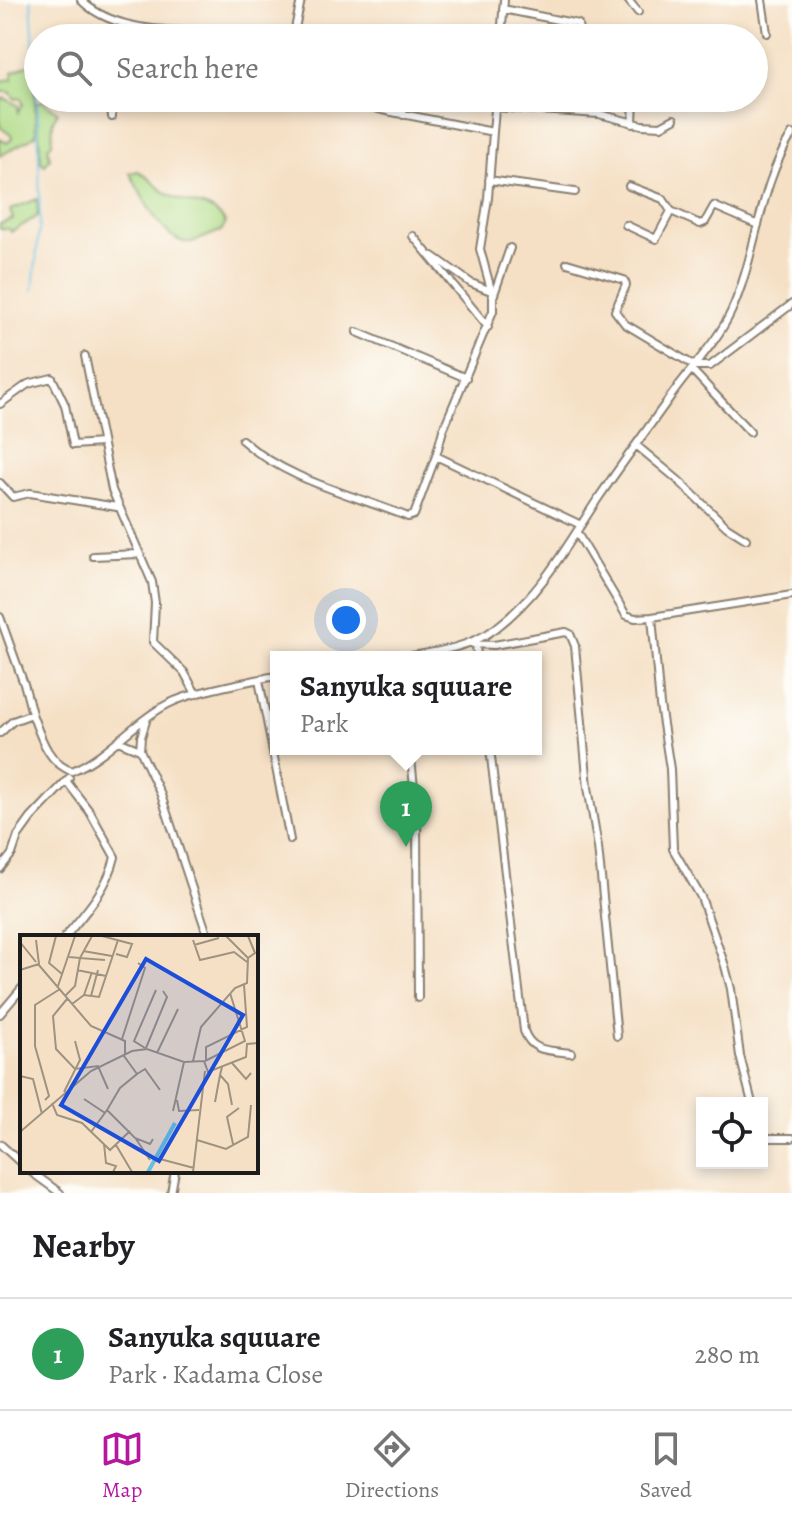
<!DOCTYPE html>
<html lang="en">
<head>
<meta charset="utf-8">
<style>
  body { margin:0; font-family:Alegreya,serif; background:#f6f6f6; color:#202124 }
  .controls { position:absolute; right:24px; bottom:24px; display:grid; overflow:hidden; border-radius:0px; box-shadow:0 4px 12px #0003 }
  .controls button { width:72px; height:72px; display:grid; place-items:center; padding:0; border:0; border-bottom:2px solid #e0e0e0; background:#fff; color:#202124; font:40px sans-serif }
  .you { position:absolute; left:346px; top:620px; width:28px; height:28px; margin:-20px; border:6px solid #fff; border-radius:50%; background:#1a73e8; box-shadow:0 0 0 12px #1a73e833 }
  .badge { display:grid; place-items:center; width:52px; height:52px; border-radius:50%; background:#b5179e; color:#fff; font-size:26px; font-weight:700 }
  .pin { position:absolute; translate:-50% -66px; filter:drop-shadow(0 2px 4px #0008) }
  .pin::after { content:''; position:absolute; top:42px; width:28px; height:24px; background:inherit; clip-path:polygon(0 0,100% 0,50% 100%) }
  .popup { position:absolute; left:270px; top:651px; width:272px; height:104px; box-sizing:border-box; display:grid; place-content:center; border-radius:0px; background:#fff; filter:drop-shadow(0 2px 6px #0005); font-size:26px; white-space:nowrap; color:#757577 }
  .popup b { font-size:30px; color:#202124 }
  .popup::after { content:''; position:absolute; left:50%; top:100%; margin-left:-16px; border:16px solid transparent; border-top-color:#fff }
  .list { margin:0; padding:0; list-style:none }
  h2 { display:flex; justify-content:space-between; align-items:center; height:104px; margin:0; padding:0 32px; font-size:34px }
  h2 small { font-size:26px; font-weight:400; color:#757577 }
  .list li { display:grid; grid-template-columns:52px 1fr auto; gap:24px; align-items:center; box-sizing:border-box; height:112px; padding:0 32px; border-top:2px solid #e0e0e0 }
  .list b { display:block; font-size:30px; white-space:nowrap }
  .list p { margin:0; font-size:26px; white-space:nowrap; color:#757577 }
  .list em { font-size:26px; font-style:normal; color:#757577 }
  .icon { flex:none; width:44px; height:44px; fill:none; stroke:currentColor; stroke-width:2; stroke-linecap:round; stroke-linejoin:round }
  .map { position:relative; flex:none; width:792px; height:1193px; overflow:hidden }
  .search { position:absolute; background:#fff; box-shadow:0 4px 12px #0003; left:24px; right:24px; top:24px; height:88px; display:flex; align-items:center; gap:20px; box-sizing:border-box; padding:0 28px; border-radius:44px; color:#757577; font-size:30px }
  .sheet { height:216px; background:#fff }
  nav { display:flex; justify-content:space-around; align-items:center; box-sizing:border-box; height:112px; border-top:2px solid #e0e0e0; background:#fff; font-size:22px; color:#757577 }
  nav a { display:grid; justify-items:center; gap:4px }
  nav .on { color:#b5179e }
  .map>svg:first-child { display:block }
  .green { fill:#afdb86; stroke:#667c51; stroke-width:2 }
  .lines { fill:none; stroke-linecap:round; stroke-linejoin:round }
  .stream { stroke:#65bfe3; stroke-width:2 }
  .minor-casing { stroke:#887e70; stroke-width:10 }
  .minor { stroke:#fff; stroke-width:6 }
  .inset-river { fill:none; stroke:#65bfe3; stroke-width:4 }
  .inset-road { fill:none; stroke:#9e9281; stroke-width:2 }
  .view { fill:#1d4ed8; fill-opacity:0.15; stroke:#1d4ed8; stroke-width:4 }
  .inset-edge { fill:none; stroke:#1c1c1c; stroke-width:4 }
</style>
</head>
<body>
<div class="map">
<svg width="792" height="1193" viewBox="0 0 792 1193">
  <rect width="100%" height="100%" fill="#fdfcf7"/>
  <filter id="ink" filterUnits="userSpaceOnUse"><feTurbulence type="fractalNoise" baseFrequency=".0125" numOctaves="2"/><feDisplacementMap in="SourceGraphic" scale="16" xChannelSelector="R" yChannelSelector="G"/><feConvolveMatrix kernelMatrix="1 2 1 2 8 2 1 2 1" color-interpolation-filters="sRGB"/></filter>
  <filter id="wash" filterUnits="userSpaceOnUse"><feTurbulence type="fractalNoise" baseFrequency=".006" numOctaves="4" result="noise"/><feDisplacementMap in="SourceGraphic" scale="32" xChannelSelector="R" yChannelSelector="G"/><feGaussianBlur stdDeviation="1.8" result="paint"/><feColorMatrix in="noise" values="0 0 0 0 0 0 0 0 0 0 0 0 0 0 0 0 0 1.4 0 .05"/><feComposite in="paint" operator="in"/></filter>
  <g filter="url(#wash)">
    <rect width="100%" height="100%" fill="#f5e0c5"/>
    <path class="green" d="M34,62L36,135L0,156V138L7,143L12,139L11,135L0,127V102L4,98L18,105V112L23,104L21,98L15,99L10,92H0V81L12,79L13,72Z
      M42,101L58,112L53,120L52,143L48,147L50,158L45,165L41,162L37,103Z
      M138,171C151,177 157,189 169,195C190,207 210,200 226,223L221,231C211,234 200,240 191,242C165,247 139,191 130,173Z
      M37,199L38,216L11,232L10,229H0V224L13,219L10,210Z"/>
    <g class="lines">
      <path class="stream" d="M31,0L38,118L40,221L33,290"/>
    </g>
  </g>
  <g filter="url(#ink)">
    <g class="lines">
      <defs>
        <path id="minor" d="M81,0C107,27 154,31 190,31L196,38
          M628,0L638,12
          M762,0L767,33
          M503,9L578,24L580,38
          M293,38L301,0
          M411,38V36
          M501,38L504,0
          M110,98L112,117
          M338,98L382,110L493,132L488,198L480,249L493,297V311L443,430L436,456L581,525
          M495,107L599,114L642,125L661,126L674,119
          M403,115L405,98
          M633,124L634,98
          M493,132L496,98
          M489,180L575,192
          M629,186L663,199L671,211L700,224L705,222L714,206L758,225
          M626,225L656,239L671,211
          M413,236L488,327
          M433,256L471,283L491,291
          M567,263L624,280L626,285L615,311L625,324L695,366H710L792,304
          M493,297L510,248
          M357,332L466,378
          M85,356L112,490L152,582L155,603L153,642L184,672L196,694
          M692,370L750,432
          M0,404L28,384L52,378L65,405L73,445L102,443
          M242,440C288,481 352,494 408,517L414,515L436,456
          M636,445L678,480L727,527L746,539
          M0,483L13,497L30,493L117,507
          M577,533L626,615L635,618L652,617L792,595
          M93,556L138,554
          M0,617L25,687L32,714
          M652,617L660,705L670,769L673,849L701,897L725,966L731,989L740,1056L752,1103
          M473,644L494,645L566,632L570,634L575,646L588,787L598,847L617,1036
          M476,644L477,657
          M404,657C436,652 470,648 496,628C541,594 566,547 597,500C621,465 646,431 671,396C691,367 716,344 731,312C757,255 758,189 792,134
          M259,680L290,840
          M147,718L141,737L140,750L161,795L208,937
          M0,733L13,721L32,714C40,735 48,764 72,771C109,755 133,722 168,704C194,691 246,682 276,676
          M118,741L140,750
          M410,749L417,816L418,998
          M490,749L524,1031C532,1053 550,1050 571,1053
          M0,869L12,854L18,836L31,818L69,778
          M65,937C85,913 108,888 115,857L90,812L67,782
          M0,1014L22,988
          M762,1134L766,1138H792
          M0,1144L22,1164
          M30,1171L60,1193
          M171,1193L175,1171"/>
      </defs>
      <use href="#minor" class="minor-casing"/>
      <use href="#minor" class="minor"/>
    </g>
  </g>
  <g transform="translate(20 935)">
    <rect width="238" height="238" fill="#f5e0c5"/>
    <path class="inset-river" d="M128,237L155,188"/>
    <path class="inset-road" d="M36,1L29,28L42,39M82,1L112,9L107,22L96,19M206,1L228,23M173,5L180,25L214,17L227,27M0,7L16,27M174,10L199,3M63,16L92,21M49,22L60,23L72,1M18,29L71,91L105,106V120M0,35L19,29L16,5M57,35L86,41M38,51L55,1M64,60L72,37M45,61L55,51L60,23L85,25M71,61L78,35M47,64L33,81L36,114L55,134L78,131L88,154M52,69L64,60L79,62L98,5M102,104L125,33L118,28M125,113L114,106L136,55M126,113L147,62L143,56M137,118L158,74M104,121L117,139L100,153L87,175L115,203L130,209L133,204M186,125V112L227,92L224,50M173,126L181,92L215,53L227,48L228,23L235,18L228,1M185,126L225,106L210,58M212,128L226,144L231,138M202,132L200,140L208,149L212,170M117,139L125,134L140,155M0,141L13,144L22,179M44,157L60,125L55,106M64,164L85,178M25,165L29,161L15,111V70L40,54M157,165L159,176L179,175M195,167L200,140M32,168L37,180L62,188L90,215L110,196M153,176L164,127M0,197L71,136L112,116L127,114L164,127L184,126L188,137L226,122L227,109L238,108M71,197L87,175M116,204L130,225M177,205L206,214L228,202L231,170M84,209L86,228L96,231L93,237M213,209L207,182L219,173M96,210L112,237M140,224L174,233M173,237L185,136"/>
    <path class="view" d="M126,24L223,80L139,226L41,170Z"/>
    <rect width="238" height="238" class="inset-edge"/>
  </g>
</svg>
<div class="controls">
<button><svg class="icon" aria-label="locate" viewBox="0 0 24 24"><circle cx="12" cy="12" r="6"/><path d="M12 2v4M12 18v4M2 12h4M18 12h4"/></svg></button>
</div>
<div class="you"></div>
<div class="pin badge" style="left:406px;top:847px;background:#2e9e5b">1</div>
<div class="popup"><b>Sanyuka squuare</b>Park</div>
<div class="search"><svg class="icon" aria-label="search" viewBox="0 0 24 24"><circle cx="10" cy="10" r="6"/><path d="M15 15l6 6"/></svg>Search here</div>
</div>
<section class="sheet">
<h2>Nearby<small></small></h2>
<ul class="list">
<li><span class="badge" style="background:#2e9e5b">1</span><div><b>Sanyuka squuare</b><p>Park · Kadama Close</p></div><em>280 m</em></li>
</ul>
</section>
<nav>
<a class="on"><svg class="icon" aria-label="map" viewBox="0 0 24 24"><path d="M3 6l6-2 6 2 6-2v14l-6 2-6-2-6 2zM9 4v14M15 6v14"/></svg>Map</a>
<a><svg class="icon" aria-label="directions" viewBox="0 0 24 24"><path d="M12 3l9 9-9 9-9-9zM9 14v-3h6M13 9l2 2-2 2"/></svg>Directions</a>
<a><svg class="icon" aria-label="saved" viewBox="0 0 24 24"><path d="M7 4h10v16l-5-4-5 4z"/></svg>Saved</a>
</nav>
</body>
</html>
